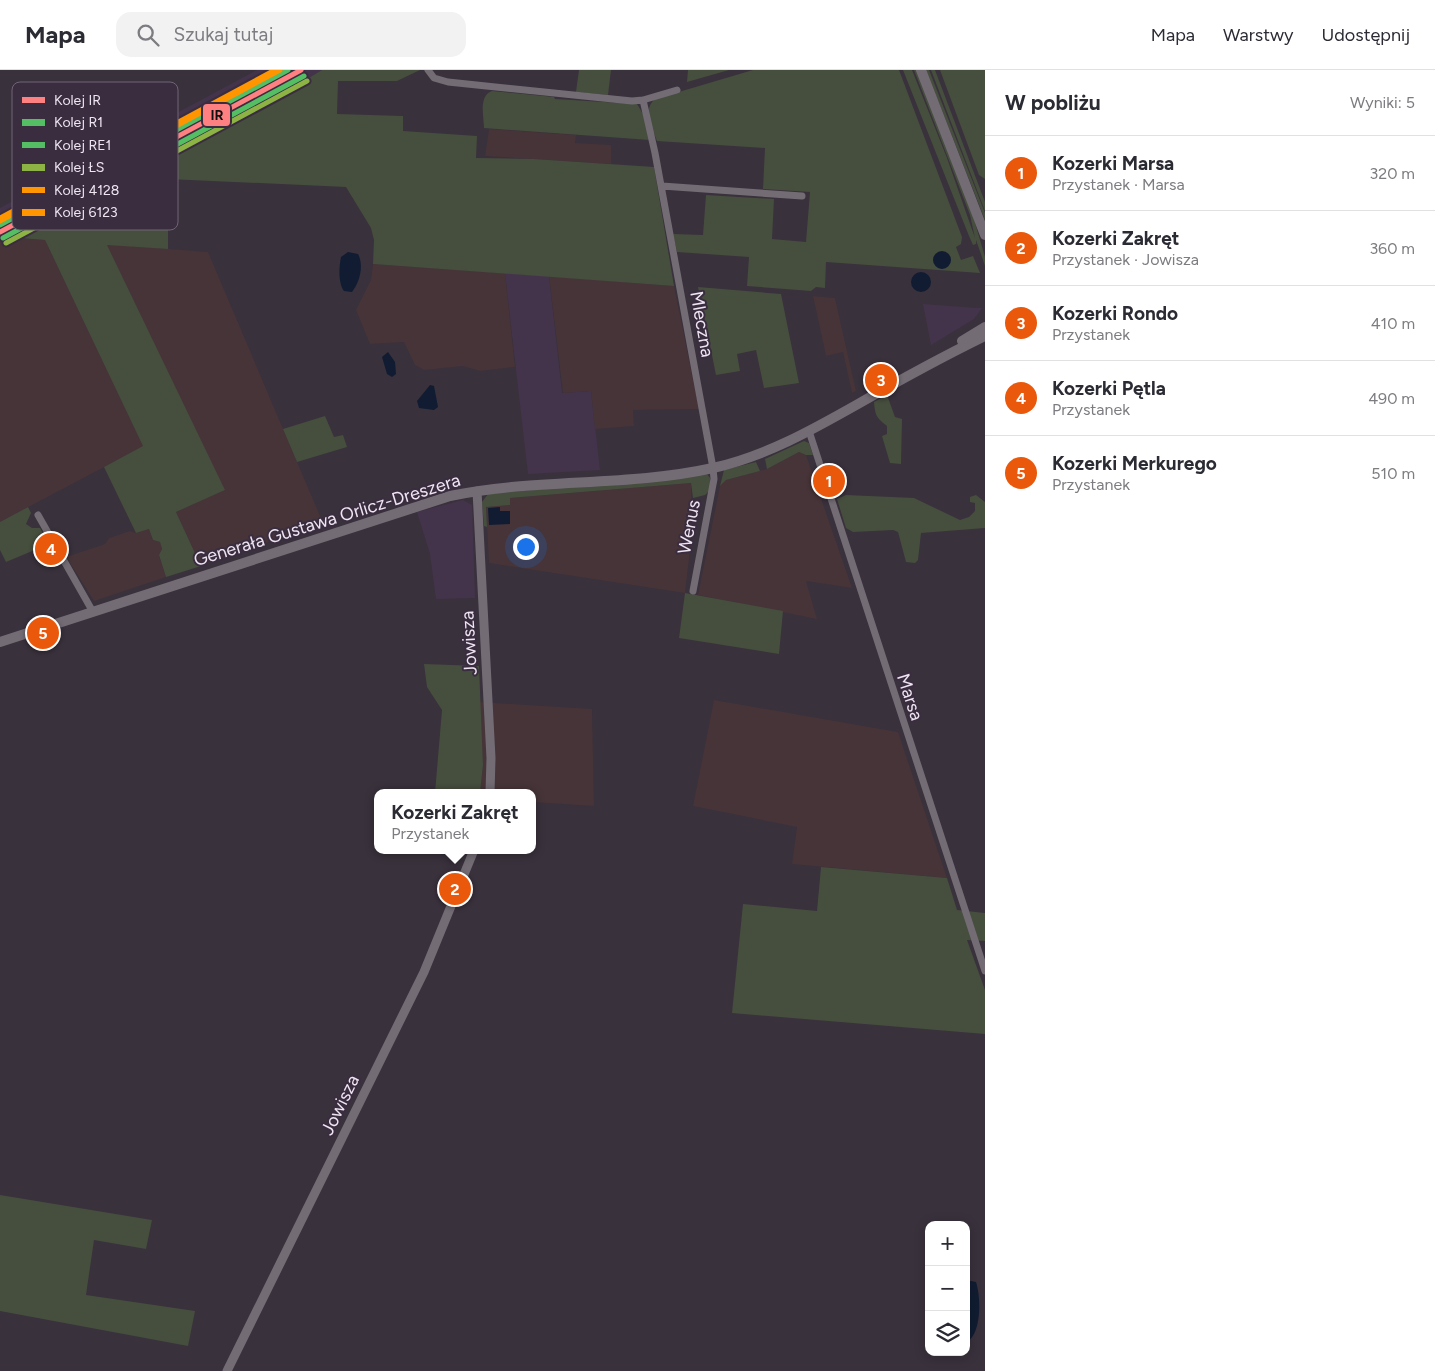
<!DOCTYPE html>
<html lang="pl">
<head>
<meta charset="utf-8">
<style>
  body { margin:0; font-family:Figtree,sans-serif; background:#f2f2f3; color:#2b2b33 }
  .controls { position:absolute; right:15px; bottom:15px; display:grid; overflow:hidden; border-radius:10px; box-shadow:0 2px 12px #0003 }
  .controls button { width:45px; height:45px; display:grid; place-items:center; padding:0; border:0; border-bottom:1px solid #e1e1e2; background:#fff; color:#2b2b33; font:25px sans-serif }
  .you { position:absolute; left:525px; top:476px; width:18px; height:18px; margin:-12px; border:4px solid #fff; border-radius:50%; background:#1a73e8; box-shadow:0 0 0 8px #1a73e833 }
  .badge { display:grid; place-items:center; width:32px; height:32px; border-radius:50%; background:#ea580c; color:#fff; font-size:16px; font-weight:700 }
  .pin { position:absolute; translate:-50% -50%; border:2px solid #fff; box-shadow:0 1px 5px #0006 }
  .popup { position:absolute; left:374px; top:719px; width:162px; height:65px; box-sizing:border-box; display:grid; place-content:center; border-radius:10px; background:#fff; filter:drop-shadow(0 1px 4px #0005); font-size:16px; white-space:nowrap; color:#7c7c81 }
  .popup b { font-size:19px; color:#2b2b33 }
  .popup::after { content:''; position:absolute; left:50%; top:100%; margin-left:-10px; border:10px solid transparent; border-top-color:#fff }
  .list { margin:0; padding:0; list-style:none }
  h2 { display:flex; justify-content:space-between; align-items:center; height:65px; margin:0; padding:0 20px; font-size:21px }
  h2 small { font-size:16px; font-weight:400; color:#7c7c81 }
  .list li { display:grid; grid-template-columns:32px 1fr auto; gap:15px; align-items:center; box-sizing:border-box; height:75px; padding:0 20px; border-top:1px solid #e1e1e2 }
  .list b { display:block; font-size:19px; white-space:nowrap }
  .list p { margin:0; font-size:16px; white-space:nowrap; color:#7c7c81 }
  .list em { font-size:16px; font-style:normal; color:#7c7c81 }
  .icon { flex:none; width:28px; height:28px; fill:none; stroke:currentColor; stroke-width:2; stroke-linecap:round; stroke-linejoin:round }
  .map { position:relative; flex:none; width:985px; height:1301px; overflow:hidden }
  header { display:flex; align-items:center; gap:30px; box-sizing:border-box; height:70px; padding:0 25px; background:#fff; border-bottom:1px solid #e1e1e2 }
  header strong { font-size:24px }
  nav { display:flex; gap:28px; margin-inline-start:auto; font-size:18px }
  .search { width:350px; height:45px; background:#f2f2f3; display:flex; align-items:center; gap:12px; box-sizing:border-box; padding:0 18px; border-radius:15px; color:#7c7c81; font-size:19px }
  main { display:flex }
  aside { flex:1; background:#fff }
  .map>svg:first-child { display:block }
  .built { fill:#44344b }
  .industrial { fill:#463438 }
  .green { fill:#464e3e }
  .water { fill:#111c32 }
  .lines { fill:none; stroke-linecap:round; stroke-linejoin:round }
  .minor { stroke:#736c75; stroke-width:7 }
  .tertiary { stroke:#736c75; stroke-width:9 }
  .secondary { stroke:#736c75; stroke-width:10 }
  .rail-1-casing { stroke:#3a2d40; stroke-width:9 }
  .rail-2-casing { stroke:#3a2d40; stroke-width:9 }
  .rail-3-casing { stroke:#3a2d40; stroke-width:9 }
  .rail-4-casing { stroke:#3a2d40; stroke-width:9 }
  .rail-5-casing { stroke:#3a2d40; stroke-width:9 }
  .rail-6-casing { stroke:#3a2d40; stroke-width:9 }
  .rail-1 { stroke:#ff8080; stroke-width:5 }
  .rail-2 { stroke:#54be64; stroke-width:5 }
  .rail-3 { stroke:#54be64; stroke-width:5 }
  .rail-4 { stroke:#8db345; stroke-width:5 }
  .rail-5 { stroke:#ff9500; stroke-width:5 }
  .rail-6 { stroke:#ff9500; stroke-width:5 }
  .labels { text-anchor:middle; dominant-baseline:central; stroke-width:4; stroke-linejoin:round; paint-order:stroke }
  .street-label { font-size:18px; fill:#eee5f1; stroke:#3a2d40 }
  .key { fill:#3a2d40; stroke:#706475; stroke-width:1 }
  .key-label { font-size:14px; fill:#eee5f1 }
  .line-badge { stroke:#3a2d40; stroke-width:2 }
  .pale-badge-label { font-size:14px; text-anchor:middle; font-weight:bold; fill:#111 }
</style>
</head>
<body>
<header>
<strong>Mapa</strong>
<div class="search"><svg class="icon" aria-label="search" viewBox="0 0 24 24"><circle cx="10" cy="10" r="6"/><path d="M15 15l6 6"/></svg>Szukaj tutaj</div>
<nav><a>Mapa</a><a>Warstwy</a><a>Udostępnij</a></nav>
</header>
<main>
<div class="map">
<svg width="985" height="1301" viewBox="0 0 985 1301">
  <rect width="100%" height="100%" fill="#39313c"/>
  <path class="built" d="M257,0H322L234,53L0,171V138Z
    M505,203L549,206L562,323L591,321L600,400L528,404Z
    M923,234L976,238H982L974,249L931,275Z
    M463,430L472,435L475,528L436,529L430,484L417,442Z"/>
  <path class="industrial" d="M489,59L576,65L575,73L611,75V94L485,86Z
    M7,167L45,170L144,376L0,452V171Z
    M106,174L208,182L323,453L201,496L176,442L224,420Z
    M373,194L505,203L515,297L480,301L463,296L424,300L415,295L404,272L370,274L356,240L371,210Z
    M549,206L674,216L699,339L633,340L634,356L595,359L591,321L563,323Z
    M813,226L835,228L856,321L852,323L843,282L826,286Z
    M799,382L806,385L852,518L806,511L817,549L698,525L720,416L726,410L767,399Z
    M691,413L692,463L685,523L489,493L486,437L510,435V428Z
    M149,459L153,470L160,472L162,479L159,486L166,507L94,531L65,485L69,486L105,474L109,468L130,461L136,463Z
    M714,630L898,662L947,808L792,794L797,757L693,736Z
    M480,632L592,639L594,736L533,732L532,723H480L483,695Z"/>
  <path class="green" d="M322,0H420L397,11H338L337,44L403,46V61L477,66L476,88L534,89L654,97L674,216L373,194L374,170L371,158L346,117L168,109V179L107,175L225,420L176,442L201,496L166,507L159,485L162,479L160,472L153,470L149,459L136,463L104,397L143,376L45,170L7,167L234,53Z
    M579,0H611L608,25L576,22Z
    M688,0H729L687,12Z
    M753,0H899L962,167L961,174L956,177L961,190L973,186L980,203L826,192L825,218L816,217L811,221L747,216L749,187L677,182L673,164L703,165L706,125L774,129L772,169L806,172L810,122L763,119L765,78L657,71C652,57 642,40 655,29Z
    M903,0H912L947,88L975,168L970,145L914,0H917L973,146L985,187V196L976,170V174L973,175L969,166Z
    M926,0H929L985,143V150Z
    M931,0H935L985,132V141Z
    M940,0H985V109L979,105Z
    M492,21L554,27L555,29L637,34L643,44L650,70L484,58C484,47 478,26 492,21Z
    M698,217L781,224L799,313L764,318L756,280L737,284L740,301L716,305Z
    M887,325L895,347L902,349L901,394L890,393L882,366L887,364V356C877,348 875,346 874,332Z
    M325,346L334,367L343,365L347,377L297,392L283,359Z
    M804,371L809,373L813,385H806L799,382L767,399L765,389Z
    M756,392L760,401L726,410L720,416L724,400Z
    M707,404L710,408V420L705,425L693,428L691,413L510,428V435L486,437L487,457L484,456L482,432L488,424Z
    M846,425L914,428L960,450L969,447L975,441V433L970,432V427L976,425L985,432V458L921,463L918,490L915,493L906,492L898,462L893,460L853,462L846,458L837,429Z
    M28,437L31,443L26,454L32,458H40L49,474L6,492L0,480V452Z
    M685,523L783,541L779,584L679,568Z
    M424,594L479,596L483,695L480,723H435L442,640L427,617Z
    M821,797L947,808L957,840L985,843V871L967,870L985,920V964L732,943L743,834L817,841Z
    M0,1125L152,1150L146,1179L94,1170L86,1225L195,1241L188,1276L0,1241Z"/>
  <path class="water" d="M933 190a9 9 0 1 1 18 0a9 9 0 1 1-18 0Z
    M348,182L358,184C364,195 360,212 352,222L344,221C338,213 339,197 341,187Z
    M911 212a10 10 0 1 1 20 0a10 10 0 1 1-20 0Z
    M388,282L395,292L396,304L392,307L387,304L382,287Z
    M430,315L434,316L438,337L434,340L419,338L417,331Z
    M500,437V441H510V454L489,455L488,438Z
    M966,1210L976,1212C981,1227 982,1264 966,1273Z"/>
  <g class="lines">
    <path class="minor" d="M428,0L434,8L448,12L632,31L643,30L677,20
      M643,30L655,83L713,398L714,409L693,521
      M662,116L802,126
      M809,361L985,901
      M38,445L93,542"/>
    <path class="tertiary" d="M477,421L491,688L490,723
      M227,1301L424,902L474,780"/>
    <path class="secondary" d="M921,0L985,165
      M962,271L985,257
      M0,572L450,426C537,408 627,417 713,398C766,386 812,360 858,334C900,310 942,287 985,266"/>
    <defs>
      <path id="rail-1" d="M0,162L301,0"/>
      <path id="rail-2" d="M3,168L304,6"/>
      <path id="rail-3" d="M0,155L288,0"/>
      <path id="rail-4" d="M6,173L307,11"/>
      <path id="rail-5" d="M0,151L280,0"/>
      <path id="rail-6" d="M0,148L275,0"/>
    </defs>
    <use href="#rail-1" class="rail-1-casing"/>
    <use href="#rail-2" class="rail-2-casing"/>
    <use href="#rail-3" class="rail-3-casing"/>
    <use href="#rail-4" class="rail-4-casing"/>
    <use href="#rail-5" class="rail-5-casing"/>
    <use href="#rail-6" class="rail-6-casing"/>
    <use href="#rail-1" class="rail-1"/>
    <use href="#rail-2" class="rail-2"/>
    <use href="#rail-3" class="rail-3"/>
    <use href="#rail-4" class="rail-4"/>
    <use href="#rail-5" class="rail-5"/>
    <use href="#rail-6" class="rail-6"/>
  </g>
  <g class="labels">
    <g class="street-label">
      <text transform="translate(702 254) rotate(80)">Mleczna</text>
      <text transform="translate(327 450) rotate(-17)">Generała Gustawa Orlicz-Dreszera</text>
      <text transform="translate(689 457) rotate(-79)">Wenus</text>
      <text transform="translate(469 573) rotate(-93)">Jowisza</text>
      <text transform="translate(910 627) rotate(72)">Marsa</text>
      <text transform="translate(340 1035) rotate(-64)">Jowisza</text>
    </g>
  </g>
  <rect x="12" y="12" width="166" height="148" rx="8" class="key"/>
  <rect x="22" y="27" width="23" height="6" fill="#ff8080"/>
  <rect x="22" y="49" width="23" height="7" fill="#54be64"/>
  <rect x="22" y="72" width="23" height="6" fill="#54be64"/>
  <rect x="22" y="94" width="23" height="7" fill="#8db345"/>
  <rect x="22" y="117" width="23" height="6" fill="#ff9500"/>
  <rect x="22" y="139" width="23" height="7" fill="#ff9500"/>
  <g class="key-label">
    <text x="54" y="35">Kolej IR</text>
    <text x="54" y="57">Kolej R1</text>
    <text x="54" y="80">Kolej RE1</text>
    <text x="54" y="102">Kolej ŁS</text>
    <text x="54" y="125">Kolej 4128</text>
    <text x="54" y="147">Kolej 6123</text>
  </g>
  <rect class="line-badge" x="202" y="33" width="29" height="24" rx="5" fill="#ff8080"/>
  <g class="pale-badge-label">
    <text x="217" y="50">IR</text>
  </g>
</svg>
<div class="controls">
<button>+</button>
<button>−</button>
<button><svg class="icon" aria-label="layers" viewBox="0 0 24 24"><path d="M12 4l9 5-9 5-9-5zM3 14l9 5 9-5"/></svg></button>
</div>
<div class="you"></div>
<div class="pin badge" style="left:829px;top:411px">1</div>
<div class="pin badge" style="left:455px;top:819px">2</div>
<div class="popup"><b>Kozerki Zakręt</b>Przystanek</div>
<div class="pin badge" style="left:881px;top:310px">3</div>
<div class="pin badge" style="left:51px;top:479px">4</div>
<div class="pin badge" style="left:43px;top:563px">5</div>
</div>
<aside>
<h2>W pobliżu<small>Wyniki: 5</small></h2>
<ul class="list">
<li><span class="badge">1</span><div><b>Kozerki Marsa</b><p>Przystanek · Marsa</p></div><em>320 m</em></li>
<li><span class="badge">2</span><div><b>Kozerki Zakręt</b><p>Przystanek · Jowisza</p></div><em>360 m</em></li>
<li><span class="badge">3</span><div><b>Kozerki Rondo</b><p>Przystanek</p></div><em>410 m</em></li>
<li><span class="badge">4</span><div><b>Kozerki Pętla</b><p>Przystanek</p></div><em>490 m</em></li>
<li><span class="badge">5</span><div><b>Kozerki Merkurego</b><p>Przystanek</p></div><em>510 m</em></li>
</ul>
</aside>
</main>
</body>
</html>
